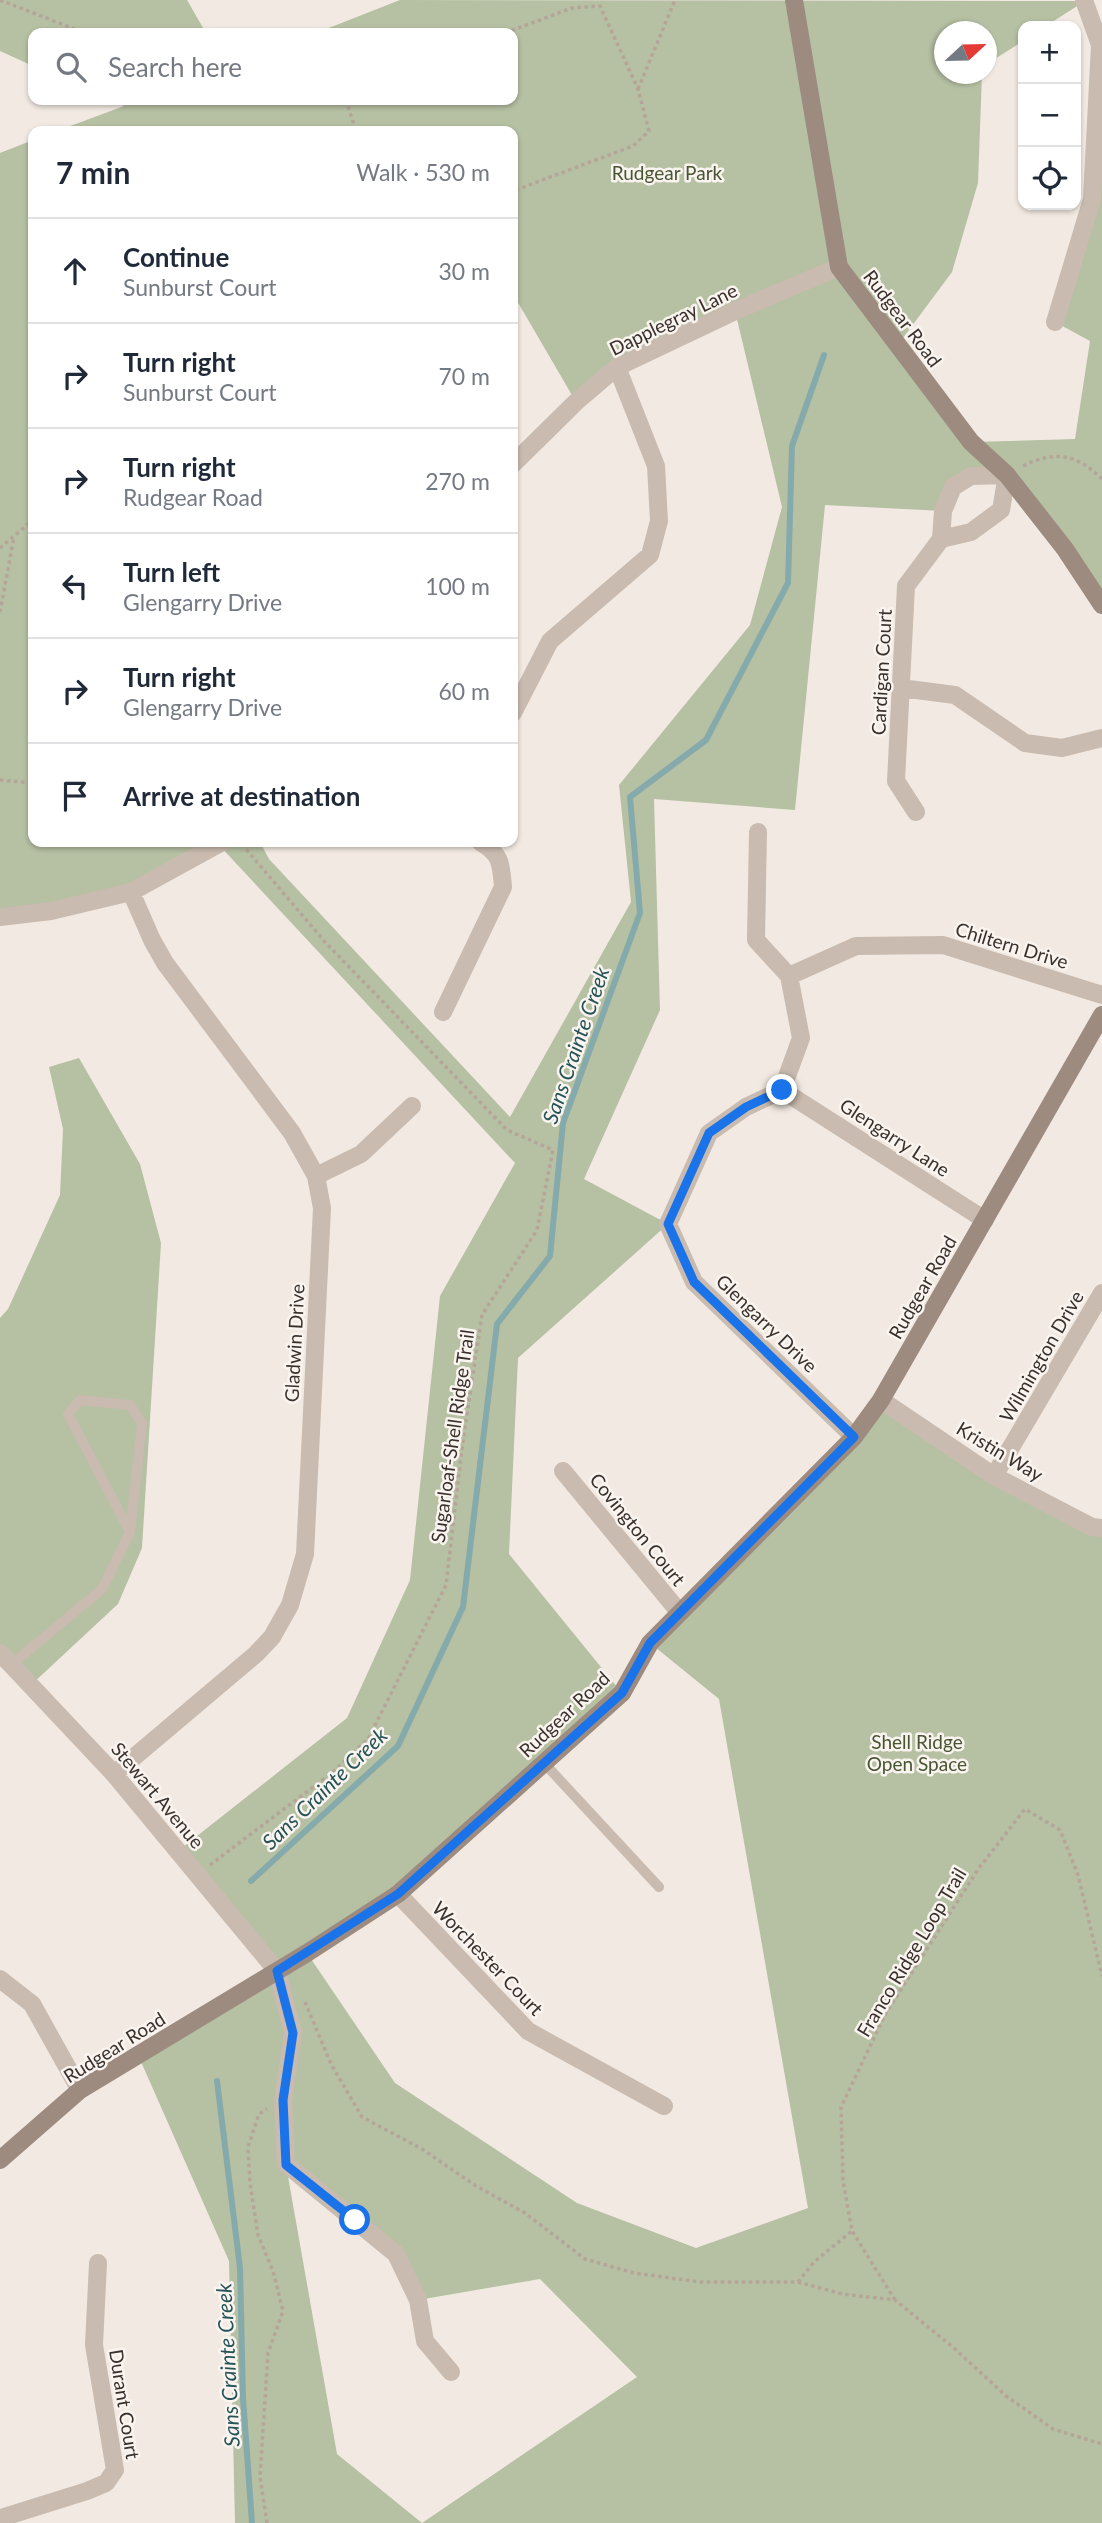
<!DOCTYPE html>
<html lang="en">
<head>
<meta charset="utf-8">
<style>
  body { margin:0; font-family:Lato,sans-serif; background:#f6f6f7; color:#1f2937 }
  .controls { position:absolute; right:21px; top:21px; display:grid; overflow:hidden; border-radius:14px; box-shadow:0 2px 5px #0004 }
  .controls button { width:63px; height:63px; display:grid; place-items:center; padding:0; border:0; border-bottom:2px solid #e0e1e3; background:#fff; color:#1f2937; font:35px sans-serif }
  .compass { position:absolute; left:934px; top:21px; width:63px; height:63px; border-radius:50%; background:#fff; box-shadow:0 2px 5px #0004; rotate:68deg }
  .stop { position:absolute; width:21px; height:21px; margin:-16px; border:5px solid #1a73e8; border-radius:50%; background:#fff }
  .stop.end { background:#1a73e8; border-color:#fff; box-shadow:0 2px 7px #0008 }
  .list { margin:0; padding:0; list-style:none }
  h2 { display:flex; justify-content:space-between; align-items:center; height:91px; margin:0; padding:0 28px; font-size:30px }
  h2 small { font-size:23px; font-weight:400; color:#747a83 }
  .list li { display:grid; grid-template-columns:46px 1fr auto; gap:21px; align-items:center; box-sizing:border-box; height:105px; padding:0 28px; border-top:2px solid #e0e1e3 }
  .list b { display:block; font-size:26px; white-space:nowrap }
  .list p { margin:0; font-size:23px; white-space:nowrap; color:#747a83 }
  .list em { font-size:23px; font-style:normal; color:#747a83 }
  .icon { flex:none; width:38px; height:38px; fill:none; stroke:currentColor; stroke-width:2; stroke-linecap:round; stroke-linejoin:round }
  .map { position:relative; flex:none; width:1102px; height:2523px; overflow:hidden }
  .search { position:absolute; background:#fff; box-shadow:0 2px 5px #0004; left:28px; top:28px; width:490px; height:77px; display:flex; align-items:center; gap:18px; box-sizing:border-box; padding:0 24px; border-radius:14px; color:#747a83; font-size:26px }
  .panel { position:absolute; background:#fff; box-shadow:0 2px 5px #0004; left:28px; top:126px; width:490px; height:721px; border-radius:14px }
  .map>svg:first-child { display:block }
  .green { fill:#b6c0a3; fill-rule:evenodd }
  .lines { fill:none; stroke-linecap:round; stroke-linejoin:round }
  .stream { stroke:#84aaac; stroke-width:6 }
  .path { stroke:#b5a599; stroke-width:3.5; stroke-dasharray:3.5 3.5; stroke-linecap:butt }
  .lane { stroke:#c9bbaf; stroke-width:10 }
  .street { stroke:#c9bbaf; stroke-width:18 }
  .secondary { stroke:#9d8b80; stroke-width:18 }
  .route { stroke:#1a73e8; stroke-width:9 }
  .labels { text-anchor:middle; dominant-baseline:central; stroke-width:5; stroke-linejoin:round; paint-order:stroke }
  .park-label { font-size:19px; fill:#485532; stroke:#f9f4ef }
  .street-label { font-size:19px; fill:#39302c; stroke:#f9f4ef }
  .water-label { font-size:21px; font-style:italic; fill:#255356; stroke:#f9f4ef }
</style>
</head>
<body>
<div class="map">
<svg width="1102" height="2523" viewBox="0 0 1102 2523">
  <rect width="100%" height="100%" fill="#f2eae2"/>
  <path class="green" d="M0,0H187L206,33H33V66L0,51Z
    M400,0L1085,1L1046,26H1023V41L987,64L986,32H944V74H982L978,183L952,272L897,346L971,442L1075,439L1090,341L1055,322L1102,144V605L1006,475L971,476L943,511L825,505L795,810L654,799L660,1010L584,1179L668,1224L518,1358L509,1554L622,1693L398,1894L307,1953L395,2083L577,2203L696,2248L808,2208L719,1699L650,1643L881,1400L1102,1528V2523H235L229,2261L138,2055L277,1970L178,1851L347,1718L410,1580L440,1296L515,1163L218,844L131,892L0,917V153L33,140V842H260L269,859L510,1117L631,902L619,785L750,625L782,507L735,311L617,367L576,402L513,294V131H57L124,106L111,100H513V33H316ZM286,2165L396,2254L418,2300L540,2279L637,2377L422,2523L337,2454Z
    M79,1058L140,1164L161,1243L142,1548L118,1604L31,1685L0,1653V1318L8,1309L60,1195L63,1129L49,1067Z"/>
  <g class="lines">
    <path class="stream" d="M251,1881L398,1746L463,1607L497,1324L550,1256L563,1123L640,913L630,797L706,740L788,583L792,446L824,355
      M217,2081L240,2268L243,2398L252,2523"/>
    <path class="path" d="M0,0L85,33
      M388,33L398,31L410,33
      M505,33L572,8L600,6L638,89L649,131L633,146L513,191
      M638,89L675,0
      M346,100L356,131
      M1023,466C1056,450 1076,454 1102,479
      M0,548L33,520
      M0,612L14,537
      M0,780L33,783
      M210,1865L333,1772L368,1739L446,1585L463,1440L482,1315L537,1230L553,1150L507,1130L325,942L240,842
      M305,2002L331,2064L362,2117L422,2149L476,2186L525,2213L585,2259L634,2273L700,2282H798L842,2294L895,2300L954,2348L1006,2396L1053,2429L1102,2444
      M798,2282L814,2262L852,2231
      M895,2300L852,2231L843,2181L841,2107L886,2013L979,1868L1025,1809L1060,1830L1078,1875L1102,1976
      M267,2523L260,2477L268,2353L283,2311L273,2271L258,2235L250,2183L248,2147L259,2114L267,2109"/>
    <path class="lane" d="M11,1665L102,1589L130,1532L142,1423L130,1405L80,1400L68,1414L130,1532
      M544,1763L659,1887"/>
    <path class="street" d="M1055,322L1092,199L1100,45L1084,0
      M513,464L576,402L617,367L735,311L839,267
      M901,688L955,695L1025,743L1062,748L1102,738
      M513,713L550,641L650,555L659,521L656,466L617,367
      M916,812L896,781L906,586L941,539L943,511L953,487L971,476L1007,475L1001,510L971,532L941,539
      M758,832L756,940L789,976L801,1038L782,1090L746,1107L709,1133L668,1224L694,1282L854,1437
      M0,917L51,911L131,892L222,842
      M789,976L856,946L943,945L1102,995
      M443,1012L503,887C501,863 501,854 480,842
      M782,1090L985,1220
      M316,1176L361,1154L412,1106
      M881,1400L994,1476L1092,1527L1102,1528
      M563,1471L680,1613
      M994,1476L1102,1293
      M0,1653L114,1774L277,1971L293,2033L283,2100L286,2164L396,2254L418,2300L425,2341L451,2372
      M114,1774L256,1654L272,1637L290,1605L305,1554L322,1208L316,1176L292,1133L165,963L152,940L131,892
      M398,1894L528,2031L664,2106
      M0,1979L32,2004L80,2090
      M4,2517L87,2491L106,2483L115,2470L94,2345L98,2263"/>
    <path class="secondary" d="M794,0L839,267L971,442L1007,475L1065,549L1102,605
      M0,2160L80,2090L307,1953L398,1894L622,1693L650,1643L854,1437L881,1400L1102,1015"/>
  </g>
  <g class="lines">
    <path class="route" d="M355,2220L286,2165L283,2100L293,2033L277,1971L398,1894L622,1693L650,1643L854,1437L694,1282L668,1224L709,1133L746,1107L782,1090"/>
  </g>
  <g class="labels">
    <g class="park-label">
      <text x="667" y="172">Rudgear Park</text>
      <text x="917" y="1741">Shell Ridge<tspan x="917" dy="22">Open Space</tspan></text>
    </g>
    <g class="street-label">
      <text transform="translate(903 318) rotate(53)">Rudgear Road</text>
      <text transform="translate(673 319) rotate(-26)">Dapplegray Lane</text>
      <text transform="translate(881 672) rotate(-87)">Cardigan Court</text>
      <text transform="translate(1012 945) rotate(17)">Chiltern Drive</text>
      <text transform="translate(895 1137) rotate(33)">Glengarry Lane</text>
      <text transform="translate(922 1287) rotate(-60)">Rudgear Road</text>
      <text transform="translate(767 1323) rotate(44)">Glengarry Drive</text>
      <text transform="translate(294 1343) rotate(-87)">Gladwin Drive</text>
      <text transform="translate(1041 1356) rotate(-60)">Wilmington Drive</text>
      <text transform="translate(452 1436) rotate(-82)">Sugarloaf-Shell Ridge Trail</text>
      <text transform="translate(1000 1451) rotate(31)">Kristin Way</text>
      <text transform="translate(638 1529) rotate(51)">Covington Court</text>
      <text transform="translate(564 1714) rotate(-43)">Rudgear Road</text>
      <text transform="translate(158 1795) rotate(50)">Stewart Avenue</text>
      <text transform="translate(911 1952) rotate(-59)">Franco Ridge Loop Trail</text>
      <text transform="translate(488 1958) rotate(46)">Worchester Court</text>
      <text transform="translate(114 2047) rotate(-32)">Rudgear Road</text>
      <text transform="translate(125 2404) rotate(81)">Durant Court</text>
    </g>
    <g class="water-label">
      <text transform="translate(575 1045) rotate(-71)">Sans Crainte Creek</text>
      <text transform="translate(324 1788) rotate(-44)">Sans Crainte Creek</text>
      <text transform="translate(227 2365) rotate(-93)">Sans Crainte Creek</text>
    </g>
  </g>
</svg>
<div class="controls">
<button>+</button>
<button>−</button>
<button><svg class="icon" aria-label="locate" viewBox="0 0 24 24"><circle cx="12" cy="12" r="6"/><path d="M12 2v4M12 18v4M2 12h4M18 12h4"/></svg></button>
</div>
<svg class="compass" viewBox="-18 -18 36 36"><path d="M0-13l5 13h-10z" fill="#e53935"/><path d="M0 13l5-13h-10z" fill="#747a83"/></svg>
<div class="stop" style="left:355px;top:2220px"></div>
<div class="stop end" style="left:782px;top:1090px"></div>
<div class="search"><svg class="icon" aria-label="search" viewBox="0 0 24 24"><circle cx="10" cy="10" r="6"/><path d="M15 15l6 6"/></svg>Search here</div>
<section class="panel">
<h2>7 min<small>Walk · 530 m</small></h2>
<ul class="list">
<li><svg class="icon" aria-label="ahead" viewBox="0 0 24 24"><path d="M12 20V5M6 11l6-6 6 6"/></svg><div><b>Continue</b><p>Sunburst Court</p></div><em>30 m</em></li>
<li><svg class="icon" aria-label="right" viewBox="0 0 24 24"><path d="M7 20v-9h11M14 6l5 5-5 5"/></svg><div><b>Turn right</b><p>Sunburst Court</p></div><em>70 m</em></li>
<li><svg class="icon" aria-label="right" viewBox="0 0 24 24"><path d="M7 20v-9h11M14 6l5 5-5 5"/></svg><div><b>Turn right</b><p>Rudgear Road</p></div><em>270 m</em></li>
<li><svg class="icon" aria-label="left" viewBox="0 0 24 24"><path d="M17 20v-9H6M10 6l-5 5 5 5"/></svg><div><b>Turn left</b><p>Glengarry Drive</p></div><em>100 m</em></li>
<li><svg class="icon" aria-label="right" viewBox="0 0 24 24"><path d="M7 20v-9h11M14 6l5 5-5 5"/></svg><div><b>Turn right</b><p>Glengarry Drive</p></div><em>60 m</em></li>
<li><svg class="icon" aria-label="arrive" viewBox="0 0 24 24"><path d="M6 21V4h12l-3 4 3 4H6"/></svg><div><b>Arrive at destination</b></div></li>
</ul>
</section>
</div>
</body>
</html>
